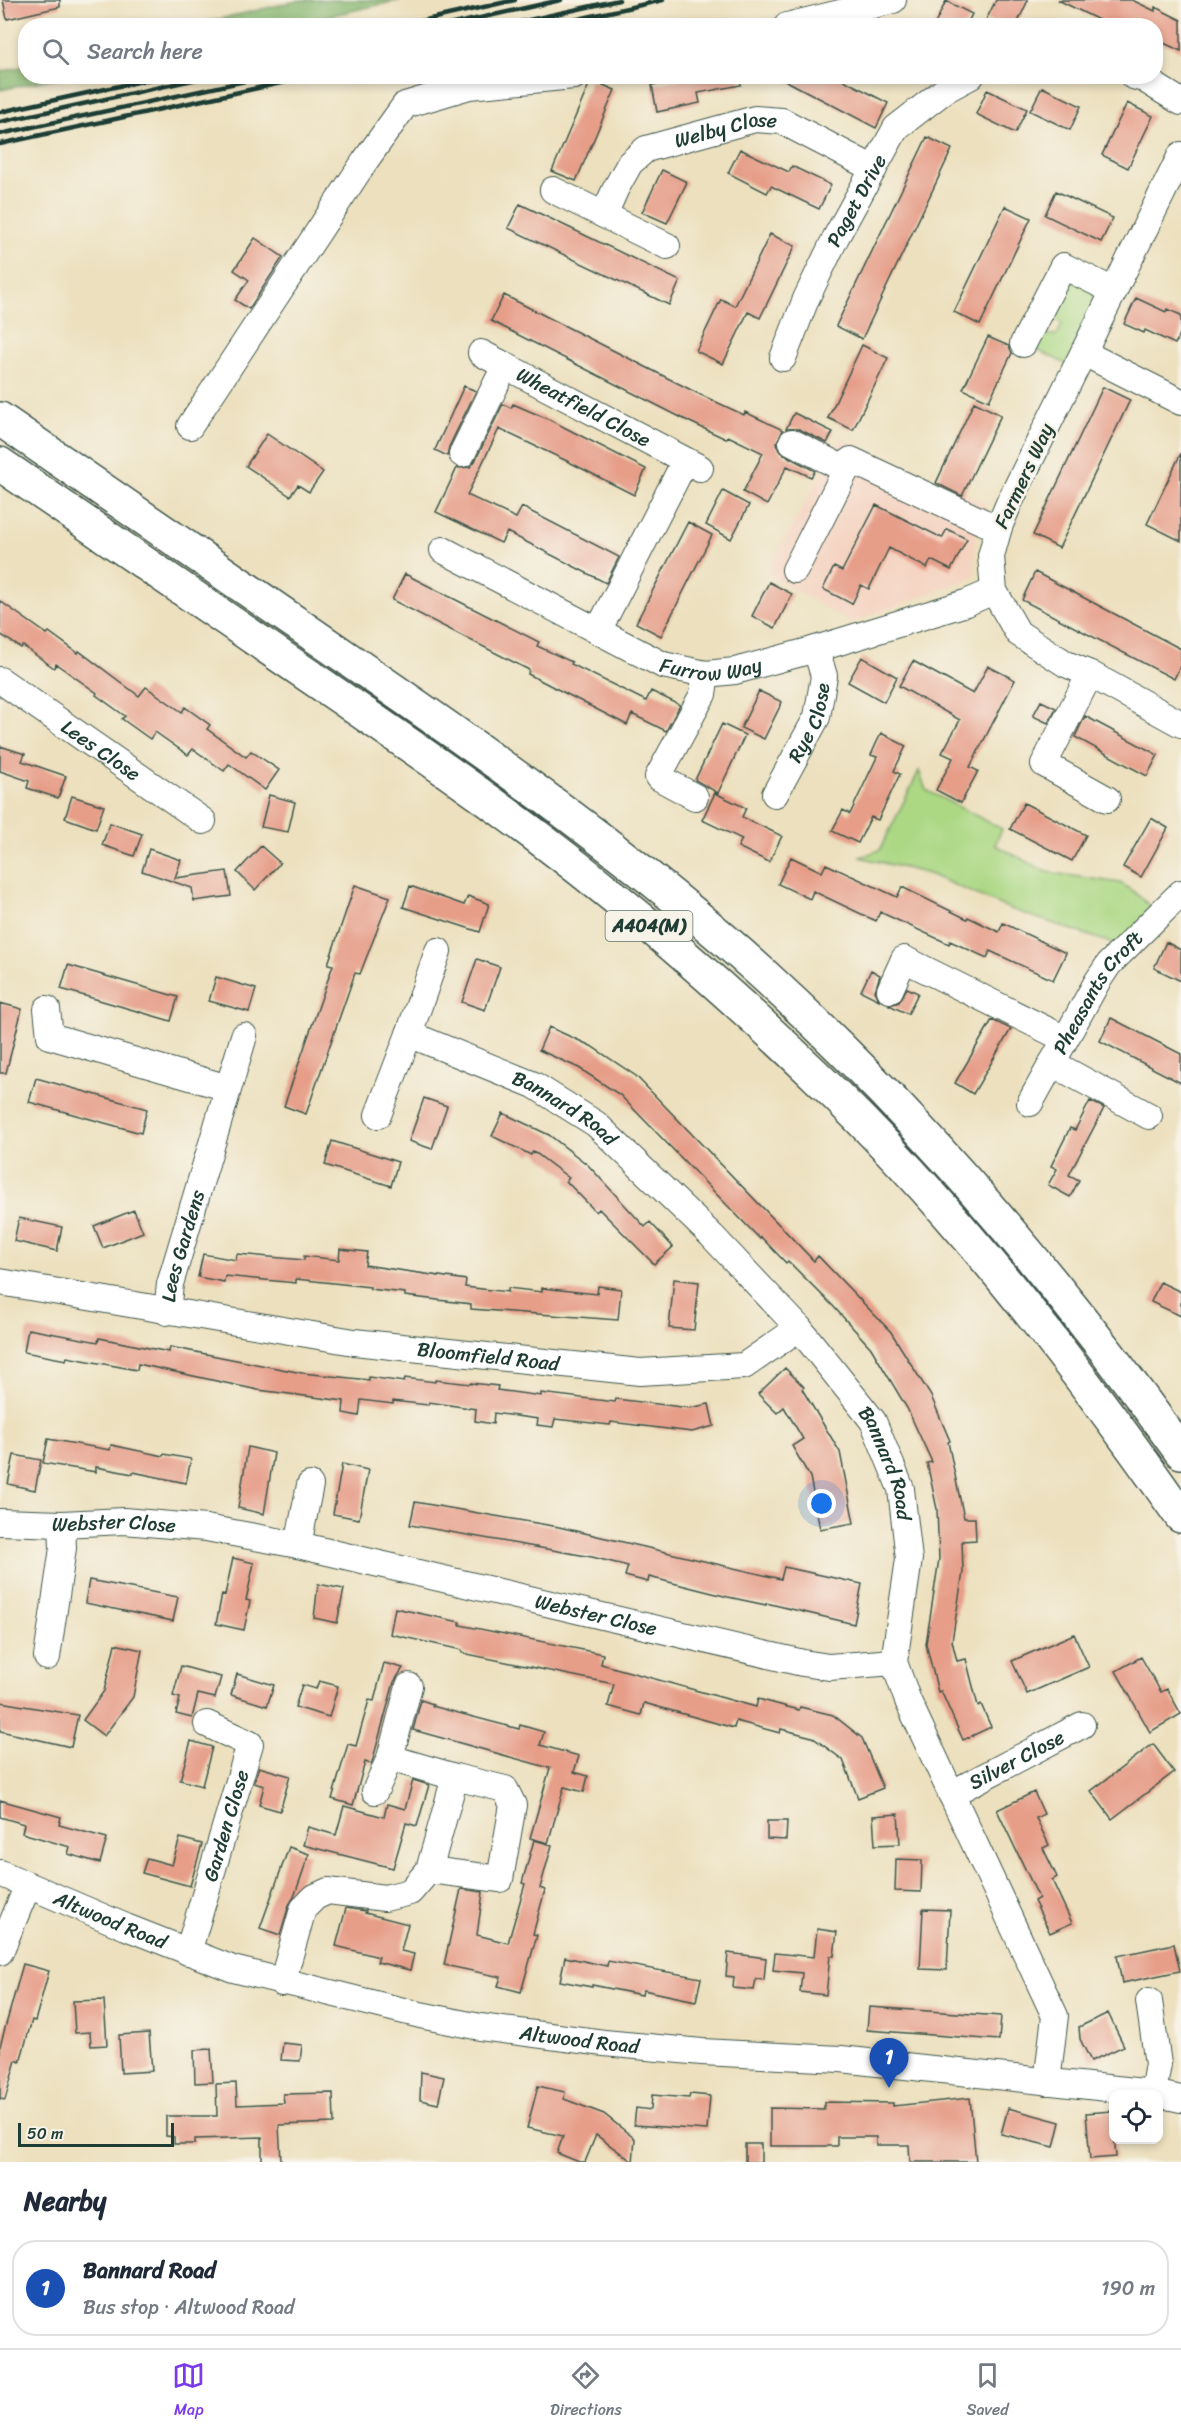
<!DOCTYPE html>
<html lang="en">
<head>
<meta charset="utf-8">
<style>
  body { margin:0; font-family:Sriracha,sans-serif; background:#f2f2f3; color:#1f2937 }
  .controls { position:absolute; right:18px; bottom:18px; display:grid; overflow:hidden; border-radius:12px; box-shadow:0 3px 9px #0003 }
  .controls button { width:54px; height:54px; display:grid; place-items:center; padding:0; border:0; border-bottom:2px solid #e0e1e3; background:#fff; color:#1f2937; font:30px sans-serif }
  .scale { position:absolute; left:18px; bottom:15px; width:156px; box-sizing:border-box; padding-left:6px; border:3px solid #1f3d34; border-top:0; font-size:16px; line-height:21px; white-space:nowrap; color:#1f3d34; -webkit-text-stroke:4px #f7f3e8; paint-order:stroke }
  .you { position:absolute; left:822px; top:1504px; width:21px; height:21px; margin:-15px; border:4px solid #fff; border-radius:50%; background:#1a73e8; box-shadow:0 0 0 9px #1a73e833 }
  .badge { display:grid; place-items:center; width:39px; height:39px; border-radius:50%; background:#7c3aed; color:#fff; font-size:20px; font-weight:700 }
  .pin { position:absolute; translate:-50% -50px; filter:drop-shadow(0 2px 3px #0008) }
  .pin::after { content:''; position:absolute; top:32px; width:21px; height:18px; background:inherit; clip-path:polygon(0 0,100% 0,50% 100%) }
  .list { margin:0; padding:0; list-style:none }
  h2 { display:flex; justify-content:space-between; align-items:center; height:78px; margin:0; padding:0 24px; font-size:26px }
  h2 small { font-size:20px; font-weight:400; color:#747a83 }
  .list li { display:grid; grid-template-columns:39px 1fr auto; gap:18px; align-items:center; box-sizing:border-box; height:96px; margin:0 12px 12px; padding:0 12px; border:2px solid #e0e1e3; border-radius:24px }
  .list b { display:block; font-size:22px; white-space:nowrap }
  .list p { margin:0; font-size:20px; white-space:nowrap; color:#747a83 }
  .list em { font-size:20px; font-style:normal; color:#747a83 }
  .icon { flex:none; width:33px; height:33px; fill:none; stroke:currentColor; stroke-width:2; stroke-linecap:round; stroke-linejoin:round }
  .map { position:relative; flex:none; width:1181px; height:2162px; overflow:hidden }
  .search { position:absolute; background:#fff; box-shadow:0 3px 9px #0003; left:18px; right:18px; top:18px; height:66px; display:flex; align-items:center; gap:15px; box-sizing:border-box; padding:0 21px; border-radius:24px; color:#747a83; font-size:22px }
  .sheet { height:186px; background:#fff }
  nav { display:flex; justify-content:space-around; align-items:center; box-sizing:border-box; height:84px; border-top:2px solid #e0e1e3; background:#fff; font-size:16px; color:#747a83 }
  nav a { display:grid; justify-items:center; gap:3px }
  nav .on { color:#7c3aed }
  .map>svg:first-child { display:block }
  .built { fill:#f5d3c1 }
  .green { fill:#acd884; stroke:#668a5c; stroke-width:1.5 }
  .forest { fill:#89b872; stroke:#547a53; stroke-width:1.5 }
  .building { fill:#e69e89 }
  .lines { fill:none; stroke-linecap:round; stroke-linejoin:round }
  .minor-casing { stroke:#3e5549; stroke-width:28 }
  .highway-casing { stroke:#3e5549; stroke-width:36 }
  .minor { stroke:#fff; stroke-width:26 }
  .highway { stroke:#fff; stroke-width:33 }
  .rail { stroke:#1f3d34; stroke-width:4.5 }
  .labels { text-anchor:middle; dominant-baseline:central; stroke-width:5; stroke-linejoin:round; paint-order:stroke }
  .shield { fill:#f7f3e8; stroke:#60746a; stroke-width:1.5 }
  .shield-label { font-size:18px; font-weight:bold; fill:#1f3d34 }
  .street-label { font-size:20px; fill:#1f3d34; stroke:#f7f3e8 }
</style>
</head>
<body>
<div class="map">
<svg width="1181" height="2162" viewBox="0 0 1181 2162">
  <rect width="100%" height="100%" fill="#f7f3e8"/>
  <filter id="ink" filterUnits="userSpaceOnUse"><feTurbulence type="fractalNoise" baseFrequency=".0167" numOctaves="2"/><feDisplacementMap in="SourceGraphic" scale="12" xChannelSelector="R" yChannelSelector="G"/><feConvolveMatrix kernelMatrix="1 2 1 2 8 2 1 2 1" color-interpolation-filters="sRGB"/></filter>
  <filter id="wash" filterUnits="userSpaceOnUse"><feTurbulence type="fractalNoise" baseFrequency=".008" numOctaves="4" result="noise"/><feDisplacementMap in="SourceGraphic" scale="24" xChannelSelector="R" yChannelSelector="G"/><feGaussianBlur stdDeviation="1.35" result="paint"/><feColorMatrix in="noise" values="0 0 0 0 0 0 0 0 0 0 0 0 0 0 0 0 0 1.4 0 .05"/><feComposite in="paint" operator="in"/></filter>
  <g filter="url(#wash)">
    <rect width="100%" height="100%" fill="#ece0be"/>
    <path class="built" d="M841,438L987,504L976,530L974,577L851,623L767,573Z"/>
    <path class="green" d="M1076,282L1087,283L1101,301L1068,365L1031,347C1038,336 1043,334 1057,335L1062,324L1053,316L1052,305L1064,285Z
      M919,771L926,790L1002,829L995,845L1047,872L1120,883L1132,890L1159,914L1126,948L1010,909L929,874L860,857L880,850Z"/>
    <path class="forest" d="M301,0H401L288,25H194Z
      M25,66L26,76L60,77L0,90V72Z"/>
    <g id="blocks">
      <path class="building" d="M3,0H60V7L7,19Z
        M996,0H1028L1016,26H999L986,20Z
        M1058,0H1132L1155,11V7L1181,20V51L1155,39V26H1111Z
        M946,1L972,14L966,26H934Z
        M694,76H740L741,85L698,93L700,103L657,112L652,85Z
        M777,76H836L888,103L876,128Z
        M591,80L615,90L576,181L552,171Z
        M1042,87L1081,106L1070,130L1030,111Z
        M987,90L1027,109L1015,133L976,114Z
        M1127,103L1153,116L1128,168L1102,155Z
        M927,137L952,149L862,339L836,326Z
        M740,149L789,172L792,166L831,185L819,209L771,186L767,193L728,173Z
        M662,170L687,182L667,223L642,212Z
        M1056,191L1113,218L1101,242L1045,215Z
        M520,204L680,281L669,305L508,228Z
        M1005,206L1031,218L980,325L954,312Z
        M770,234L795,246L760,318L748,312L723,364L696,351L721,299L735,306Z
        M255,238L283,257L249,309L235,300L249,280L234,270Z
        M504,295L699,394L744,415L745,412L783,430L777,442L779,450L785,455L815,471L811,477L787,466L767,505L743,492L763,453L728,436L726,439L690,422L491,321Z
        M1136,298L1166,312L1167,309L1181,315V332L1175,344L1145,330L1144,333L1124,324Z
        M988,337L1009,346L1012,353L989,401L963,389Z
        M862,345L888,358L853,430L828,418Z
        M464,386L476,391L449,447L447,456L435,450Z
        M1103,387L1130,400L1059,548L1033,535Z
        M974,402L1001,415L962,496L936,483Z
        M503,404L511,408L513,404L548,419L646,469L634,495L569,462L499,429L467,495L516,518L522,507L619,557L606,583L507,532L501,543L436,512L457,468L470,467L475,461Z
        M794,413L833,432L827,443L799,429H786Z
        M267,434L323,472L309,492L298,485L290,496L246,466Z
        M1181,453V541L1147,524Z
        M723,491L749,505L731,539L706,525Z
        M876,505L942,538L947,529L967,539L951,570L931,560L927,568L889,548L869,589L861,585L852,604L823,589L834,567L842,571Z
        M688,522L712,535L661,636L636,623Z
        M1035,572L1181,649V664L1174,679L1022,600Z
        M405,574L539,642L537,646L572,662L571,664L646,701L651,691L680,705L666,731L632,714L627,725L528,674L529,670L392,600Z
        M769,582L792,594L775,628L752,616Z
        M0,601L47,634L49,632L78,653L79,651L139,696L146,687L182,712L185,707L210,725L207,729L246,757L251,751L279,770L265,790L229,764L224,771L193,749L188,755L155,732L150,739L122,719L125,716L96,695L97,693L56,664L54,668L23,646L21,648L0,634Z
        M862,657L897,677L884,702L848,682Z
        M913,661L973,694L988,666L1015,680L970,767L978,771L961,803L936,790L953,758L942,753L960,720L899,686Z
        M759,691L782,702L764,739L741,728Z
        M1041,701L1056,708L1048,723L1033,716Z
        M1085,716L1158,755L1147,776L1075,737Z
        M722,724L745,735L718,793L695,780Z
        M881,733L906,746L894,771L900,774L878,820L871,817L858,843L832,831L843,810L850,814L877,757L871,755Z
        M0,746L25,754L22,761L66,776L58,798L27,788L29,781L0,771Z
        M715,793L746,808L742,817L782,836L769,862L738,847L742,839L702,820Z
        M269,795L295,802L288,832L261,827Z
        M72,796L104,806L96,829L65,818Z
        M1024,803L1086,835L1072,861L1010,829Z
        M1151,818L1168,828L1141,877L1123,867Z
        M110,823L142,834L134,856L102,845Z
        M261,846L280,863L255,890L237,872Z
        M149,849L181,860L175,878L227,871L231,896L194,901L192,888L142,871Z
        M791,857L822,872L826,864L897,897L902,887L967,919L968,917L999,932L1003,923L1066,953L1053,980L990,951L987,958L950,941L949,944L880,912L876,921L813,891L810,899L778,884Z
        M355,885L390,897L360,974L355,973L306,1114L284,1106L333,965L328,964Z
        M410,886L464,905L468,896L489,904L480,932L403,907Z
        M1166,942L1181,950V981L1154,968Z
        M477,959L500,967L485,1010L462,1002Z
        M68,965L178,997L171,1021L61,989Z
        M871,970L880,975L875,991L879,1000L861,991Z
        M216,977L256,989L249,1012L209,1001Z
        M907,988L918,993L908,1014L889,1005L899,1002Z
        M0,1003L22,1009L6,1073H0Z
        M1111,1018L1181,1054V1083L1100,1041Z
        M992,1020L1011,1029L973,1094L955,1083Z
        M549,1027L591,1046L636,1076L814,1261L818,1256L891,1332L931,1396L950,1441L948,1442L964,1518H975L976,1540L962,1541L963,1572L952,1641L957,1661L966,1659L978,1706L981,1704L991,1727L963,1740L941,1691L938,1692L926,1644L939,1559L937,1509L927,1463L932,1462L907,1408L871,1348L833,1306L788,1261L786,1263L761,1237L760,1239L620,1095L579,1068L539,1050Z
        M36,1078L147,1109L141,1133L29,1102Z
        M424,1098L447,1106L432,1149L409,1141Z
        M1090,1101L1104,1108L1069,1175L1079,1180L1070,1197L1048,1185L1057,1169L1051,1166L1070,1128L1075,1130Z
        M503,1113L549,1135L588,1165L645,1227L650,1222L673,1247L654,1264L599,1209L596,1212L566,1181L569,1178L533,1151L531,1155L492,1136Z
        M332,1141L398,1162L391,1186L325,1165Z
        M134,1210L143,1232L103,1248L94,1226Z
        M19,1218L62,1227L57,1251L14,1241Z
        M340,1249L367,1252L365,1265L466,1280L465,1287L508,1292V1288L542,1292V1288L597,1294L598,1286L621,1289L618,1320L471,1309V1304L405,1296V1293L370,1289V1287L296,1279V1283L225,1276L224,1282L198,1277L203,1254L236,1260L237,1254L304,1260V1256L339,1260Z
        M674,1279L699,1282L694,1330L669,1328Z
        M1160,1282L1181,1292V1316L1151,1302Z
        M28,1329L98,1342L99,1338L169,1352L170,1347L302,1373L369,1380V1377L404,1382L405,1378L435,1382V1380L471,1384V1383L498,1386L497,1390L541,1396V1393L615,1402L616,1399L690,1408L709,1404L714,1426L692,1432L611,1422L610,1425L555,1419L553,1427L537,1425L538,1419L494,1413L493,1424L475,1421L476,1409L429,1402L428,1405L393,1401V1404L361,1400L359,1416L343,1413L344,1401L258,1390L138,1364L137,1370L67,1357L66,1360L24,1352Z
        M785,1368L804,1387L802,1389L840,1452L854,1523L820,1529L810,1477L792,1446L803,1439L784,1407L777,1413L758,1394Z
        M48,1439L110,1450L111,1445L163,1456L164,1454L191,1459L186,1483L133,1472V1474L96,1467V1472L43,1463Z
        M248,1447L274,1453L264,1514L238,1508Z
        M14,1455L41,1460L35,1490L8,1484Z
        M342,1464L368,1470L359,1519L333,1514Z
        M415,1502L559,1527L781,1579L784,1567L862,1584L854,1624L766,1603V1605L728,1597L649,1577L648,1582L625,1576L628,1566L592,1557L410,1525Z
        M233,1558L254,1563L246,1600L250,1601L244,1630L216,1624L222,1594L225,1595Z
        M89,1580L178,1597L173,1621L85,1603Z
        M318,1584L344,1589L337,1623L314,1618Z
        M395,1608L460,1622V1625L603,1654L601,1664L756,1707L758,1699L799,1710L800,1707L833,1715L862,1738L883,1788L858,1798L843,1760L812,1737L781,1729L780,1733L736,1721L734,1728L644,1703L641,1715L608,1706L614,1684L462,1653V1650L390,1634Z
        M1074,1634L1089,1667L1027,1694L1012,1661Z
        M115,1644L142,1650L133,1697L104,1736L83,1720L104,1691Z
        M1141,1657L1161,1692L1167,1689L1181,1714L1150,1732L1116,1671Z
        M384,1663L403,1668L394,1682L373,1759L371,1764L365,1762L353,1805L332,1799L348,1744L356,1746L369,1700L374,1701Z
        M181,1666L221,1677L215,1698L198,1694L192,1718L176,1714L180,1698L173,1696Z
        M237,1674L274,1685L267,1706L231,1695Z
        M319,1681L338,1686L329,1717L295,1707L302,1685L316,1689Z
        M421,1700L433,1704L432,1706L519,1729L520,1725L544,1732L540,1745L579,1756L574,1772L588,1776L584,1792L564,1787L548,1843L530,1838L550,1768L413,1730Z
        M0,1702L78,1715L71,1747L0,1731Z
        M191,1741L212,1747L202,1786L180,1780Z
        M1153,1744L1174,1772L1112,1819L1091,1791Z
        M259,1767L290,1776L280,1811L259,1805L264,1786L254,1783Z
        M413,1780L429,1785L417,1826L406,1823L393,1868L303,1845L308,1827L336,1835L344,1806L384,1817L387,1804L405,1809Z
        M1034,1792L1044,1814L1036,1818L1049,1845L1043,1848L1057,1877L1052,1880L1072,1923L1050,1933L1034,1901L1039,1898L997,1810Z
        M0,1800L61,1817L59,1825L107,1838L100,1863L68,1854L70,1847L22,1833L24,1824L0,1817Z
        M898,1814L900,1844L875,1845L873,1816Z
        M767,1821H787L786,1840L767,1839Z
        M180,1838L202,1844L190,1886L142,1873L147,1858L172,1865Z
        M534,1840L552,1845L540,1888L545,1890L533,1934L537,1935L521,1992L498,1986L501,1977L444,1965L461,1889L483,1892L477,1935L508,1943L525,1884L522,1883Z
        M289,1847L309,1854L294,1897L289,1905L280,1935L260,1928Z
        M896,1859L922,1860L921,1892L895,1891Z
        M346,1908L366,1911L365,1913L408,1924L401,1951L414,1954L410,1970L377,1962L379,1957L336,1946Z
        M923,1909L950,1910L947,1970L920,1969Z
        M817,1929L837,1932L834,1956H830L826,1995L800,1992L802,1973L773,1970L775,1953L814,1957Z
        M1174,1944L1180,1971L1122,1983L1117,1956Z
        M728,1953L766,1958L764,1980L756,1979L754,1990L733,1988L734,1977L726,1976Z
        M565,1957L607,1966L608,1961L701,1978L696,2001L643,1990L642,1995L592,1985V1987L560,1981Z
        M23,1964L49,1971L35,2021L32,2020L20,2062L16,2060L5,2100L0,2099V2046Z
        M104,2000L107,2045L91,2046L90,2032L75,2033L73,2001Z
        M869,2007L1001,2016L999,2040L867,2030Z
        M1108,2013L1124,2046L1091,2061L1080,2039L1079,2027Z
        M149,2033L152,2071L121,2073L119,2035Z
        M283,2043L302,2045L300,2061L281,2060Z
        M211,2049L213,2082L195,2083L194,2050Z
        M421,2072L444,2077L438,2104L420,2100Z
        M236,2083L237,2105L284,2103L283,2094L333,2093L334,2123L279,2125L281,2162H262V2137L195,2139V2144H174V2137L166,2136V2116H217L216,2084Z
        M538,2086L565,2092L564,2099L604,2114L635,2139L633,2162L596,2135L585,2162H579L557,2153L563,2136L527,2128Z
        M690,2094L710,2096L707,2130L634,2125L636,2108L651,2110L652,2095L689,2098Z
        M970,2098L976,2162H910L909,2145H876V2137H837V2146H770V2108L824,2109V2102L893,2103V2106Z
        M1008,2108L1060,2122L1054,2147L1001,2134Z
        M1112,2111L1116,2157L1090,2159L1086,2113Z
        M745,2144H761V2162H745Z"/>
    </g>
  </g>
  <g filter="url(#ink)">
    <use href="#blocks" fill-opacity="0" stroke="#3e5549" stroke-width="1.5"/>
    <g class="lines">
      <defs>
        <g id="minor">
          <path d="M787,26L893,0"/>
          <path d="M1133,76L1144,79L1181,102"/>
          <path d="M1181,155L1010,501L999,527L991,556L994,591L1018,633L1066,664L1090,674L1181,724"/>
          <path d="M553,190L667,246"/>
          <path id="s1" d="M604,215L615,190L630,163L646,149L755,119L782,121L874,169"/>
          <path d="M1023,344L1063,266L1114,291"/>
          <path id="s2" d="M481,353L700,468"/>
          <path d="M1084,353L1181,402"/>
          <path id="s3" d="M783,358L806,299L836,237L896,128L945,90L971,76"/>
          <path d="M190,426L365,161L405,105L469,86L574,76"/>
          <path d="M792,442L846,470"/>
          <path d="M462,454L505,366"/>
          <path id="s4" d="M443,550L663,665L706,674L735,671L816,649L966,603L994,591"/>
          <path d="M795,570L851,460L983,522L999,527"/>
          <path d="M598,631L685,461"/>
          <path d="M1090,674L1044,764L1107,799"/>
          <path id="s5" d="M0,680L203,821"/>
          <path id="s6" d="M775,794L817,717L824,676L816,649"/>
          <path d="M695,797L658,777L703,694L706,674"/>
          <path d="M890,990L904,959L1065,1039"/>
          <path d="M47,1009L50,1036L228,1088"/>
          <path d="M409,1034L438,951"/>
          <path d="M1052,1063L1149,1116"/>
          <path id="s7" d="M1030,1103L1097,982L1109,964L1181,893"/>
          <path id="s8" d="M378,1115L409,1034L534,1085L596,1124L712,1236L799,1328L873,1421L901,1489L909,1559L894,1662L908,1701L1055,2016L1047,2082"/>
          <path id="s9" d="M0,1282L354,1342L640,1372L744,1366L799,1328"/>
          <path id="s10" d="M167,1312L170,1284L244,1036"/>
          <path id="s11" d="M0,1522L62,1524L124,1521L206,1528L298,1545L803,1663L829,1667L894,1662"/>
          <path d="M298,1545L310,1485"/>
          <path d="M47,1657L63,1548L62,1524"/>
          <path d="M390,1758L455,1777"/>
          <path d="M375,1791L390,1758L409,1686"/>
          <path id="s12" d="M951,1794L1082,1725"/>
          <path id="s13" d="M0,1873L126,1927L233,1969L420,2015L480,2027L604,2043L702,2052L841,2059L1153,2093L1181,2099"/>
          <path d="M0,1952L28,1885"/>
          <path id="s14" d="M188,1952L250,1744L207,1724"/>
          <path d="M282,1983L303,1909L315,1897L328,1891L385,1898L410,1892L429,1870L455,1777L505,1789L513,1805L500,1879L429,1870"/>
          <path d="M1149,2001L1158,2064L1153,2093"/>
        </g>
        <path id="highway" d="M0,419C125,504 249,590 373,676C508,769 642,864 764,975C920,1118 1058,1280 1181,1452
          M0,464C112,541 225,618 337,695C427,757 518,819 603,888C676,946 746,1009 813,1073C953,1206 1071,1359 1181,1516"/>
      </defs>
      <use href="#minor" class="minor-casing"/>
      <use href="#highway" class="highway-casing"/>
      <use href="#minor" class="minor"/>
      <use href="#highway" class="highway"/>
      <path class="rail" d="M399,26L515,0
        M444,26L561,0
        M502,26L619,0
        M547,26L663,0
        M0,112L165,76
        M0,122L211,76
        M0,134L269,76
        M0,144L313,76"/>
    </g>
  </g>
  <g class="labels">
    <rect class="shield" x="605.5" y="911" width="87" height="30" rx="4.5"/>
    <g class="shield-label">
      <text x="649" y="926">A404(M)</text>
    </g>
    <g class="street-label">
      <text stroke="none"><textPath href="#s1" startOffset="162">Welby Close</textPath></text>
      <text stroke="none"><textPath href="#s3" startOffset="174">Paget Drive</textPath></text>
      <text stroke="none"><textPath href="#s2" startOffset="116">Wheatfield Close</textPath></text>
      <text transform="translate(1024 476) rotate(-65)">Farmers Way</text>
      <text stroke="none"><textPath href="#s4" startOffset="297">Furrow Way</textPath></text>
      <text stroke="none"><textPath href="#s6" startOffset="80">Rye Close</textPath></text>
      <text stroke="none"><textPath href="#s5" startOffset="123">Lees Close</textPath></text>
      <text stroke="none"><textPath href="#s7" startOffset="130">Pheasants Croft</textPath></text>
      <text stroke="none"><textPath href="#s8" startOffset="260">Bannard Road</textPath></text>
      <text stroke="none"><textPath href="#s10" startOffset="68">Lees Gardens</textPath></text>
      <text stroke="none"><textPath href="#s9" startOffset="494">Bloomfield Road</textPath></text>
      <text stroke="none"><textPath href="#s8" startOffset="746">Bannard Road</textPath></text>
      <text stroke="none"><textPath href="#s11" startOffset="114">Webster Close</textPath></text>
      <text stroke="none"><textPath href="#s11" startOffset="606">Webster Close</textPath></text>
      <text stroke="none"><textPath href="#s12" startOffset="74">Silver Close</textPath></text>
      <text stroke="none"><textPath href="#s14" startOffset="132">Garden Close</textPath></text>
      <text stroke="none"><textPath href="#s13" startOffset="120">Altwood Road</textPath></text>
      <text stroke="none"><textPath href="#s13" startOffset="606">Altwood Road</textPath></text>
    </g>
  </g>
</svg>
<div class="controls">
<button><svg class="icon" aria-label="locate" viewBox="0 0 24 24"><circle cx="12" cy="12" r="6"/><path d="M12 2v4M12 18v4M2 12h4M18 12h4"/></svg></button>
</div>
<div class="scale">50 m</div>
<div class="you"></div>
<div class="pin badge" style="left:889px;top:2088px;background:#1a4fb4">1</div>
<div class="search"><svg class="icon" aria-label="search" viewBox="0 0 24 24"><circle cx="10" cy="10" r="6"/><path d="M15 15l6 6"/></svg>Search here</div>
</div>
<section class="sheet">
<h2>Nearby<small></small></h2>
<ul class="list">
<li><span class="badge" style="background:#1a4fb4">1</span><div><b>Bannard Road</b><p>Bus stop · Altwood Road</p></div><em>190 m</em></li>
</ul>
</section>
<nav>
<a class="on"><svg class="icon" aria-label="map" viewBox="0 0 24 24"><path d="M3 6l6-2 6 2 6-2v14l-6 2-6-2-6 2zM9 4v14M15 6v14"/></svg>Map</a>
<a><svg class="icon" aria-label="directions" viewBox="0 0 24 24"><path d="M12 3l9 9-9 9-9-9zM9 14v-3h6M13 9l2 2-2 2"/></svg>Directions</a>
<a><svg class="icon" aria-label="saved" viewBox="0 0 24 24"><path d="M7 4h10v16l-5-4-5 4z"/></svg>Saved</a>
</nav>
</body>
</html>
